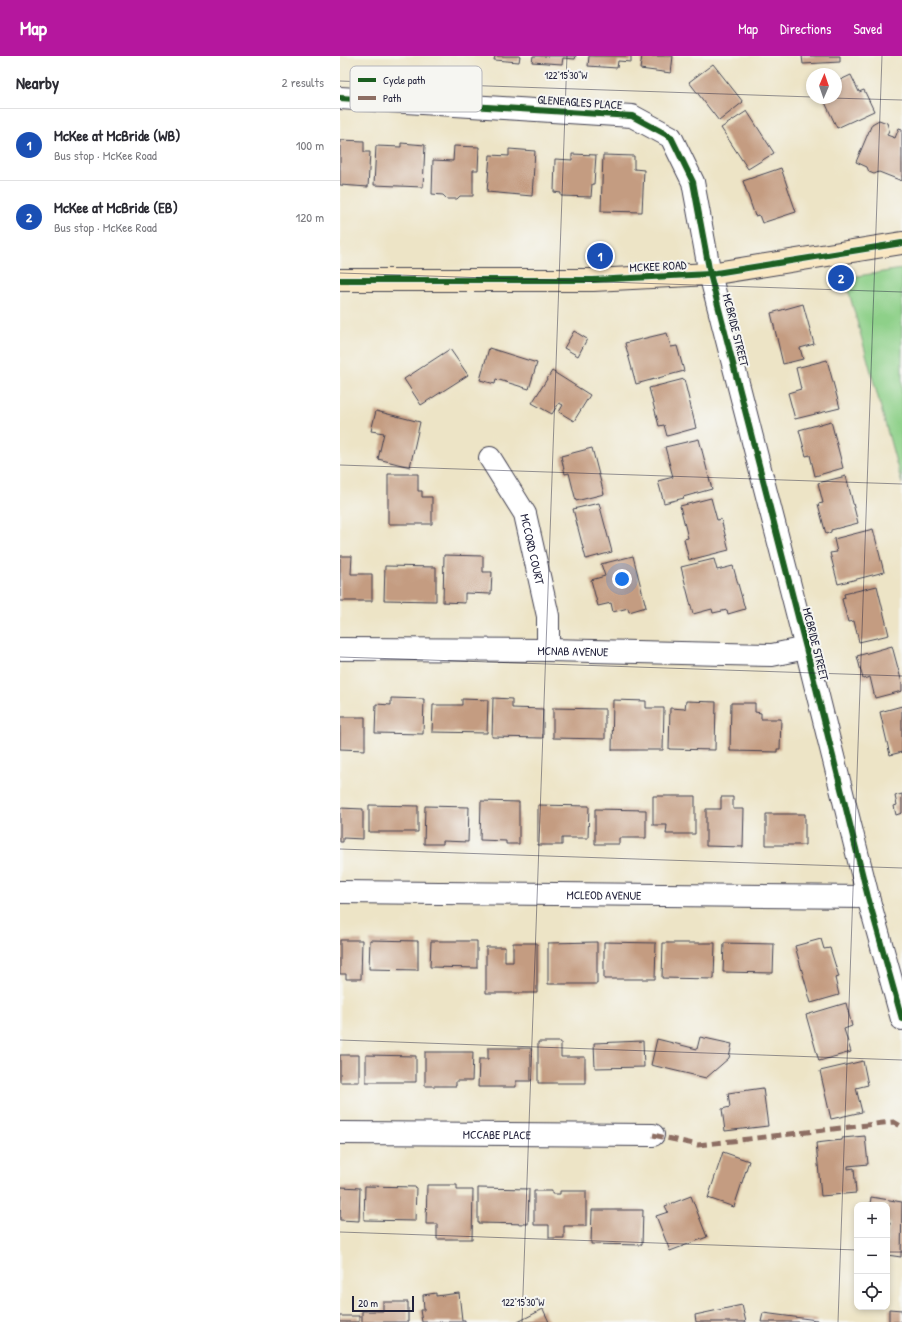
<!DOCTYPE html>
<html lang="en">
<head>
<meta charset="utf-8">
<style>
  body { margin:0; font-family:"Patrick Hand",sans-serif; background:#f2f2f3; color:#2b2b33 }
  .controls { position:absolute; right:12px; bottom:12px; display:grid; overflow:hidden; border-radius:8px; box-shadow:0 2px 6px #0003 }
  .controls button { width:36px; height:36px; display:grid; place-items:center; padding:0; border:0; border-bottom:1px solid #e1e1e2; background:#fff; color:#2b2b33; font:20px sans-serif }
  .compass { position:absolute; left:466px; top:12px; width:36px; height:36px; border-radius:50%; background:#fff; box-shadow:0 2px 6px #0003; rotate:2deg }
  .scale { position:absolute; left:12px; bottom:10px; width:62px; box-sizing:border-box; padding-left:4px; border:2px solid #22223b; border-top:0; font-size:11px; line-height:14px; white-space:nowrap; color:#22223b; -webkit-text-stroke:3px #f6f6f2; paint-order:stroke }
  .you { position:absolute; left:282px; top:523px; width:14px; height:14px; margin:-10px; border:3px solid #fff; border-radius:50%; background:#1a73e8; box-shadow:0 0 0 6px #1a73e833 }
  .badge { display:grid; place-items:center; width:26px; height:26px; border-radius:50%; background:#b5179e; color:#fff; font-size:13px; font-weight:700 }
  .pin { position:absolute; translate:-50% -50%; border:2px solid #fff; box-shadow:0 1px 4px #0006 }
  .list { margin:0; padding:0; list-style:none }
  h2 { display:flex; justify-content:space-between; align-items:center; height:52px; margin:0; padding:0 16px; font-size:17px }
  h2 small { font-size:13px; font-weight:400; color:#7c7c81 }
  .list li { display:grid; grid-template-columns:26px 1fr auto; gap:12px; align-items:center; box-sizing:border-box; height:72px; padding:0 16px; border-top:1px solid #e1e1e2 }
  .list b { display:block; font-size:15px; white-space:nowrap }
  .list p { margin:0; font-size:13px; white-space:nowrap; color:#7c7c81 }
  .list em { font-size:13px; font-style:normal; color:#7c7c81 }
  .icon { flex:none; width:22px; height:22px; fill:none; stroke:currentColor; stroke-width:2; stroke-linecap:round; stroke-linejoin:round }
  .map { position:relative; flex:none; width:562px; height:1266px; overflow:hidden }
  header { display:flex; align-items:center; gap:24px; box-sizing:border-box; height:56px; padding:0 20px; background:#b5179e; color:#fff }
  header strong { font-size:19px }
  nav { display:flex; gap:22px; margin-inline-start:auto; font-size:14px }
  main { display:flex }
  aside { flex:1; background:#fff }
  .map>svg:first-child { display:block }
  .green { fill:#8ed089; stroke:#587962 }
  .building { fill:#c49c81 }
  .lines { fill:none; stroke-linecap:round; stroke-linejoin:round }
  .street-casing { stroke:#403f50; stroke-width:24 }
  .secondary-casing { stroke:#403f50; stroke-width:24 }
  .street { stroke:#fff; stroke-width:22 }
  .secondary { stroke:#f9e7c3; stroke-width:22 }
  .quiet { stroke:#8d6e63; stroke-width:5; stroke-dasharray:10 5; stroke-linecap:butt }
  .cycleway-casing { stroke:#f6f6f2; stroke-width:8 }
  .cycleway { stroke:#1b5e20; stroke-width:6 }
  .ticks { fill:none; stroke:#22223b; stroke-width:1; stroke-opacity:0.45 }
  .labels { text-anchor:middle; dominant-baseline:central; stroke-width:4; stroke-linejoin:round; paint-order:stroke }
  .street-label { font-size:12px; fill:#22223b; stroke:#f6f6f2 }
  .key { fill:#f6f6f2; stroke:#b6b6bb; stroke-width:1 }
  .key-label { font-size:11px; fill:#22223b }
  .ticks-label { font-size:10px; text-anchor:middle; fill:#22223b; stroke:#f6f6f2; stroke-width:4; stroke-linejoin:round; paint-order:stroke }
</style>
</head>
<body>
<header>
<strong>Map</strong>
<nav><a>Map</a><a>Directions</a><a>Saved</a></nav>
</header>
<main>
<aside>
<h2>Nearby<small>2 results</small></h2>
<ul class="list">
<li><span class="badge" style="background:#1a4fb4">1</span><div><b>McKee at McBride (WB)</b><p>Bus stop · McKee Road</p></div><em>100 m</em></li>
<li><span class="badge" style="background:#1a4fb4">2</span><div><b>McKee at McBride (EB)</b><p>Bus stop · McKee Road</p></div><em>120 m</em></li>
</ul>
</aside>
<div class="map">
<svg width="562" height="1266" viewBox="0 0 562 1266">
  <rect width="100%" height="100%" fill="#f6f6f2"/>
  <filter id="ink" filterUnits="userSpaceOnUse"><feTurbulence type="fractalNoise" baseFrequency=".025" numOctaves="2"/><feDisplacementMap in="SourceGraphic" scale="8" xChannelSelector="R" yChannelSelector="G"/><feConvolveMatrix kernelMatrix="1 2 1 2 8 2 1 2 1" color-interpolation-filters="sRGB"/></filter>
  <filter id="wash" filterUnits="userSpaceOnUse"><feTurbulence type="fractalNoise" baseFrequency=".012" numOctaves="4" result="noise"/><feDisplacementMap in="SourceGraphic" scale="16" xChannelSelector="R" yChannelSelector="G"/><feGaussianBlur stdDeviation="0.9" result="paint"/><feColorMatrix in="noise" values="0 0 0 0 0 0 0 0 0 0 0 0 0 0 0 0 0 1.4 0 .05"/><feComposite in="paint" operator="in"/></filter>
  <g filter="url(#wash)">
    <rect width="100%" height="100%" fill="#ede4c6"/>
    <path class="green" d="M562,213V428L505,222Z"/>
    <g id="blocks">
      <path class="building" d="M155,0H180L179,6L154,4Z
        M193,0H236L235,3L223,2L222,8L192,6Z
        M249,0H291V6L278,5L277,12L248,10Z
        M302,0H333L331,17L300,13Z
        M462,0H500V6L463,8Z
        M373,8L403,46L379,65L349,26Z
        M511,19L519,36L524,34L534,55L497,72L483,42H496V26Z
        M407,55L434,97L408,113L381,72Z
        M539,64L547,67L549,74L547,79L555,82L559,72L562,73V125L539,116L534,118L529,116L527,111L516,106L532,68Z
        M0,84L24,85V96H30L28,131L0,129Z
        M61,87L85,89L83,131L34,129L36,90L61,91Z
        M114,90L139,91L138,114H133V140H120L117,143H107L103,139L92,138L93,104L113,105Z
        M169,93L195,95L192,140L147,136L150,99L169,100Z
        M232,98L256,99L254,128H252L251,141L221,140V137L214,136L215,103L232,104Z
        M263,99L294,100V113L304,114L302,156L261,155Z
        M441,112L456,156L422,167L419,159L415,160L403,125Z
        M463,248L474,288L460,292L463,303L443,308L431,257Z
        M234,275L247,283L238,300L224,292Z
        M327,277L331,291L337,290L344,315L296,328L285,287Z
        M149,292L197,307L189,333L156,323L155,328L140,324Z
        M110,293L128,319L81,349L64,323Z
        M487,304L500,352L455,363L448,337L461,333L456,312Z
        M212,315L250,339L234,365L219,356L223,349L219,347L212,358L192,347Z
        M344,323L356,372L327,380L324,369L319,370L309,332Z
        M36,355L80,366L70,411L38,403L44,377L31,375Z
        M491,365L503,412L475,420L470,399L466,400L459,374Z
        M359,383L372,433L343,441L344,442L324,447L318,425L333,421L325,391Z
        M252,392L264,438L236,445L229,417L225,418L221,400Z
        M48,418H78V435H82V441H92V468H48Z
        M506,420L518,467L491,474V476L486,478L478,448L483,447L478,427Z
        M371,442L377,464L381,463L389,494L349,504L344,483L348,482L340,450Z
        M259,447L272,496L246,503L233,453Z
        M533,473L544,516L498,528L490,497L497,496L494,483Z
        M104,499L143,500V516H152L151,538L125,537V547L103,546Z
        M0,500H12L11,518H32V545H0Z
        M293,500L306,551L289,556L288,552L273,556L271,547L258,550L251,524L265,520L261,508Z
        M374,503L377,514L393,510L405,553L388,558L387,554L373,557L372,553L353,558L341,511Z
        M45,510L96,511V545L44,544Z
        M537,530L549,579L519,586L514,565L508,566L502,543L505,542L504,538Z
        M552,590L562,627V635L535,642L530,621L523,623L517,600Z
        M51,642L84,643L83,678L35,677L36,648L51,649Z
        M153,642L172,643V652L203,653V682L152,681Z
        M122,643L148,644L147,677L92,676L93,649H122Z
        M273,644L306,645V652H324L323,694H272Z
        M346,645L376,646L375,694L329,693L330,652L345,653Z
        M391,647H415V656L421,657V663H441L440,693H437V696L390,695Z
        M562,650V696L550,699L540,656Z
        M213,652L265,653V683L213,682Z
        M0,661H25V694L0,693Z
        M562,738V757L556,759L554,750L557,749L555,740Z
        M313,740H355V778H326L327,769H313Z
        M381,741H393V753H404L403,791L366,790V753H381Z
        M141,745L179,746V788H166V785L140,784Z
        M29,749L78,750V776H29Z
        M198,749L249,750L248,782H222V789H198Z
        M85,750L129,751L128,786L103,785V788H84Z
        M0,752L23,753V783L3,782V786H0Z
        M255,753L306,754V782H279V788H255Z
        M426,758H465V789H426Z
        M481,883L484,893L490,892L499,921L495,922L499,939L471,947L455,890Z
        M0,884H22L21,923H6V918H0Z
        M30,884L78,885V914L29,913Z
        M91,885H137V912L90,911Z
        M257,886V928H208V887Z
        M264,886L316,887L315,923H264Z
        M173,887H197V937H146V891H165V906H173Z
        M323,887H375L374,923L322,922Z
        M384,887L434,888L433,917L383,916Z
        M506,947L512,970L504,973L511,996L479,1005L466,959Z
        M360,981L392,988L389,1002L366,1022L311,1009L317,983L357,993Z
        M303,985L304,1011L255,1012L254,987Z
        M198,986H221V1001H245V1027H198Z
        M148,992H191V1025H176V1031H138L139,1003H148Z
        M85,996H133L132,1025H116V1030H85Z
        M0,999H19V1026H0Z
        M26,999L76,1000V1026H26Z
        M523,1005L528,1029L516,1032L522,1056L491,1063L480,1015Z
        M423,1032L428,1070L385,1075L382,1053L390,1051L388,1037Z
        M525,1080L528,1108L508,1110V1113L514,1112L516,1137L481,1140L476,1087L502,1084V1082Z
        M383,1096L409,1105L394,1151L368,1142Z
        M87,1129H117V1134H133L132,1183H97V1168H86Z
        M25,1130L76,1131L75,1165L24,1164Z
        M1,1131L20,1132L19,1165L0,1164Z
        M138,1132L189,1133L188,1168L138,1167Z
        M194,1135H212V1138H220V1135H246V1170H224V1182H209V1169H194Z
        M351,1140L367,1181L330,1195L316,1160L328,1156L325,1150Z
        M531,1141L562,1146L561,1201L547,1199V1183L550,1167H547V1149H530Z
        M252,1154H303L302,1189L251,1188Z
        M96,1237V1240L119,1237L122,1264H125V1266H82L80,1254H84L83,1239Z
        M43,1246H68V1266H22V1255H43Z
        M402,1249L406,1266H356L355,1259Z
        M203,1253L209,1266H178Z
        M549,1253L562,1254V1266H549Z
        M423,1257L477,1264V1266H421Z
        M0,1260H19V1266H0Z"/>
    </g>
  </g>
  <g filter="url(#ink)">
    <use href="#blocks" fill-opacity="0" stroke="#403f50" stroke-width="1"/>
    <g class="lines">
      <defs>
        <g id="street">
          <path d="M0,42L292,60L331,81L353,126L370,218L466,592L528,841L562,963"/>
          <path id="s1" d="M150,402L185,458L208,560V594"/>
          <path id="s2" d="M0,593L208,594L432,599L466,592"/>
          <path id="s3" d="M0,836L528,841"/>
          <path id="s4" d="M0,1077L313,1079"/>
        </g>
        <path id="secondary" d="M0,224H253L370,218L562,187"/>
      </defs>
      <use href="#street" class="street-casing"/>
      <use href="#secondary" class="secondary-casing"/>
      <use href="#street" class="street"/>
      <use href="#secondary" class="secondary"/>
      <path class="quiet" d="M313,1079L358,1089L543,1067L554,1066L562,1071"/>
      <defs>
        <path id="cycleway" d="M0,42L292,60L331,81L353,126L370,218L466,592L528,841L562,963
          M0,224H253L370,218L562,187"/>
      </defs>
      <use href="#cycleway" class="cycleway-casing"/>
      <use href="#cycleway" class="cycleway"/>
    </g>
  </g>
  <path class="ticks" d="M0,25L472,41M491,42L562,44M0,217L562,236M0,409L562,428M0,601L562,620M0,793L562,812M0,984L562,1004M0,1176L517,1194M547,1196H562M182,1266L227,0M498,1266L542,0"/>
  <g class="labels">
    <g class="street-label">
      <text transform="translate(240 46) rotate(4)">GLENEAGLES PLACE</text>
      <text transform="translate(318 210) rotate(-3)">MCKEE ROAD</text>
      <text transform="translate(396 274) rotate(76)">MCBRIDE STREET</text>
      <text stroke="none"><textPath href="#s1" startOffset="102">MCCORD COURT</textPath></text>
      <text transform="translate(476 588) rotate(76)">MCBRIDE STREET</text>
      <text stroke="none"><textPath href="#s2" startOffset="233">MCNAB AVENUE</textPath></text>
      <text stroke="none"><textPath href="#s3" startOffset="264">MCLEOD AVENUE</textPath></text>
      <text stroke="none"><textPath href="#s4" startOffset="157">MCCABE PLACE</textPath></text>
    </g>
  </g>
  <rect x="10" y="10" width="132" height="46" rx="6" class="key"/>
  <rect x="18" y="22" width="18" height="4" fill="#1b5e20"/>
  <rect x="18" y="40" width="18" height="4" fill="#8d6e63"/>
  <g class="key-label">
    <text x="43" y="28">Cycle path</text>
    <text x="43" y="46">Path</text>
  </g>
  <g class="ticks-label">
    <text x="226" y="23">122°15'30"W</text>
    <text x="183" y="1250">122°15'30"W</text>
  </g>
</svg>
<div class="controls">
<button>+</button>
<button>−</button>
<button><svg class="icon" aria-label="locate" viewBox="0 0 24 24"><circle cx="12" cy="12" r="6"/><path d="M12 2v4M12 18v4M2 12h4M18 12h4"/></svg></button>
</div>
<svg class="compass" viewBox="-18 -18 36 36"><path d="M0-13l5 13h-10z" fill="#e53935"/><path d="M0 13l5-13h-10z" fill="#7c7c81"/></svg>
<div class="scale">20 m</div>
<div class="you"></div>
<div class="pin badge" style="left:260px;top:200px;background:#1a4fb4">1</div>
<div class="pin badge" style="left:501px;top:222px;background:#1a4fb4">2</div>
</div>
</main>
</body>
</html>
